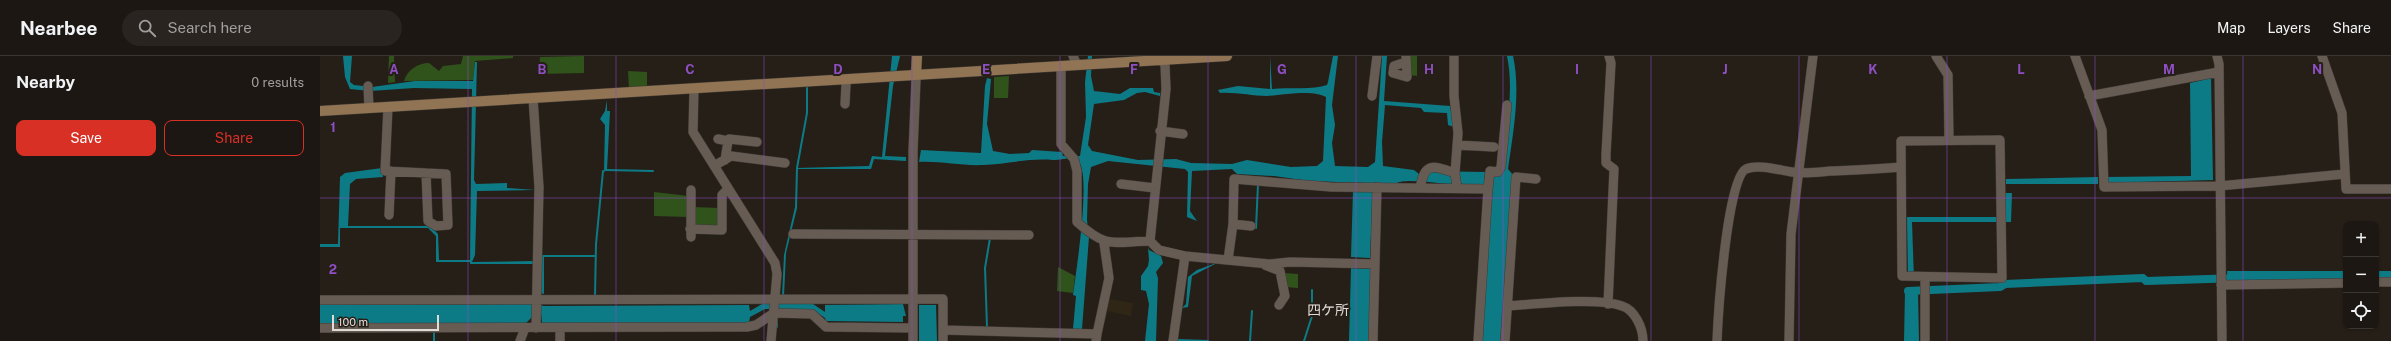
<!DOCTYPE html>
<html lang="en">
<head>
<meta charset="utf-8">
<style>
  body { margin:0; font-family:"Public Sans","Noto Sans JP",sans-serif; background:#292420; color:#f1f3f6 }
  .controls { position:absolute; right:12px; bottom:12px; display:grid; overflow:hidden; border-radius:8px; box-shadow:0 1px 3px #0004 }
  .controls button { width:36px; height:36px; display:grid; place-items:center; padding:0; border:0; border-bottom:1px solid #3a3632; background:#1c1712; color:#f1f3f6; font:20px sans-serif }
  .scale { position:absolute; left:12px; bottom:10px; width:107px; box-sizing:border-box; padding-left:4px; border:2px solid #e0dbd6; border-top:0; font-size:11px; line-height:14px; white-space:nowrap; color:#e0dbd6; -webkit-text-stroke:3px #261f18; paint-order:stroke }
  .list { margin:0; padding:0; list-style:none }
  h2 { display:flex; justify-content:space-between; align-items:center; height:52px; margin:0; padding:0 16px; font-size:17px }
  h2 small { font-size:13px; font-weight:400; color:#a09f9f }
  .actions { display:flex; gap:8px; padding:12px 16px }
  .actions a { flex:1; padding:9px 0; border:1px solid #d93025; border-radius:8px; text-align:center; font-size:14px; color:#d93025 }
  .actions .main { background:#d93025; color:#fff }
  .icon { flex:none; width:22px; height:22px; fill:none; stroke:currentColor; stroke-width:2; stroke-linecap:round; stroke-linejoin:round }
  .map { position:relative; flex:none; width:2071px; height:285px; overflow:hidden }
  header { display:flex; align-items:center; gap:24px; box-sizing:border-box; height:56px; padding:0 20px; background:#1c1712; border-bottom:1px solid #3a3632 }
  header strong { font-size:19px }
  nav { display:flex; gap:22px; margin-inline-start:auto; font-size:14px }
  .search { width:280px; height:36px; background:#292420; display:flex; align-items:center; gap:10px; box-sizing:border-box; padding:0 14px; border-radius:22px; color:#a09f9f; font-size:15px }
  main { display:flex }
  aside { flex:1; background:#1c1712 }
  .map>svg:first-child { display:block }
  .industrial { fill:#2f2616 }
  .green { fill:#30521b }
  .water { fill:#0d7b86 }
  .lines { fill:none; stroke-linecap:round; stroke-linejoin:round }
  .stream { stroke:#0d7b86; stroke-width:2 }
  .canal { stroke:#0d7b86; stroke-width:8 }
  .street-casing { stroke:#413b36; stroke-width:10 }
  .secondary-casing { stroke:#413b36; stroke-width:11 }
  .street { stroke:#665c54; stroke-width:9 }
  .secondary { stroke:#907453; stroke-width:10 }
  .grid { fill:none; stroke:#8f4fc4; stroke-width:1; stroke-opacity:0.55 }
  .labels { text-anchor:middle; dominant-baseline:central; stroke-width:4; stroke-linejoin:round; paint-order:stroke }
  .quarter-label { font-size:14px; fill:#e0dbd6; stroke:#261f18 }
  .grid-label { font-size:13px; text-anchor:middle; font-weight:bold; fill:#8f4fc4; stroke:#261f18; stroke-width:4; stroke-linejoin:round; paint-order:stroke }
</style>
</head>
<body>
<header>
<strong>Nearbee</strong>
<div class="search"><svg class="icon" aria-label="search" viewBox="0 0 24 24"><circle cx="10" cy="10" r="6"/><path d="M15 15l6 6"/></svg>Search here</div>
<nav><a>Map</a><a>Layers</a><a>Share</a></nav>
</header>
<main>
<aside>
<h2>Nearby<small>0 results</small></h2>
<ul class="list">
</ul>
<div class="actions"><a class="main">Save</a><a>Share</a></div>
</aside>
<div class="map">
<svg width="2071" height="285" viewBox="0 0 2071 285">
  <rect width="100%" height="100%" fill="#261f18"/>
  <path class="industrial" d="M789,243L813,247L811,260L787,255Z"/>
  <path class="green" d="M69,0H74L75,26L68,27Z
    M143,0H193V2L155,5L153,24L84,25C87,14 98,7 109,7L119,15L123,10L141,8Z
    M264,0V17L219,18L220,1Z
    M1088,0H1097V20L1089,19Z
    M308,15L327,16V31L309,33Z
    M689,20L688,42H674V21Z
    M334,136L369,140L368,161L334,160Z
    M373,151L400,152L399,171L372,170Z
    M738,211L755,220L753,237L737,235Z
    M963,217L978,218V232L965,231Z"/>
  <path class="water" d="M23,0H32L30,26L34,29L52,31L95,25H153L155,6H157L154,124L156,128L187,127V132L215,134L157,135L155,199L152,206L214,205V208H150V206H116V180L108,172H20V191H0V188H18L20,121L25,117L62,112L63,121L36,123L30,128L28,170H110L118,178L119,204H150L152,33L94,32L50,35L30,33L25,21Z
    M572,0H580L573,30L565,100L586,101V105L554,103L551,113H478L477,152L466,197L464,240H462L464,199L475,151L476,112L549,110L552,100L562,101Z
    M768,0H772L771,20L774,35L800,38L810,32H833L834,36L840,37V40L825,36L817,37L804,44L774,48L768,89L772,95L818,104L856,103L871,107L912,108L927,104L971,111L997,110L1003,105L1006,41C993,33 962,39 947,40C932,40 916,36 900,37L898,34L918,30L950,33V0L952,33C969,31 993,34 1007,29L1008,26L1013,0H1018L1012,49L1015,69L1012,87L1015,110L1048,111L1055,106L1062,0H1067L1064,45L1130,50L1134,71L1128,69L1127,57L1104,56L1101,52L1065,49L1062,86L1063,110L1094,114L1099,118L1105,115L1165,116L1164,128H1142L1138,125L1133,128C1120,128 1083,121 1075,128L989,125L954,120L917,118L912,113L872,115L870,155L877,165L867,161L868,116L865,113L788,105L771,111L768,128L767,164L769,181L762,273H753L756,240L753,239C756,216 771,122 759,106C753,99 740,105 733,104C710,102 686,108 663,109C642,110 621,105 599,106L601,94L661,97L665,30L667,22L671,23L667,68L673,95L690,98L709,97L712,94L742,96L743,100H760L766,61L765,26Z
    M1187,0H1193C1201,36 1193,77 1188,113L1193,119L1183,285H1161L1171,121L1179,117C1185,78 1195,39 1187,0Z
    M1891,22L1893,124L1786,127V121L1871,120L1870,27Z
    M287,44V55H290L287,114L284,116L285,69L280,63L285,55Z
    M1778,121V128H1686V123Z
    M1033,135L1053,136L1050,202L1031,201Z
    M1685,137H1692L1691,166H1684Z
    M1587,161H1677V166H1592L1594,224H1588Z
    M828,191L829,194L841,200L843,207L836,216L838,222L836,285H825L829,248L826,235L821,234V220L828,210L829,204Z
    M219,206H224V238L221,237Z
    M899,206L872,220L868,251L862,252L866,248L868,221L877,214Z
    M1031,212L1051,213L1049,285H1029Z
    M1907,215H2026V225H1908Z
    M2056,215H2071V224H2056Z
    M1585,235H1598L1599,285H1584Z
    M212,248V261L206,267H0V249Z
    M220,248L223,250L429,249L430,255L442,248H493L505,256V249L583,248L586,260H583V266L506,265L505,262L492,253H445L430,261L429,267H222Z
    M599,249H616L617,285H599Z"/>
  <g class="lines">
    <path class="stream" d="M477,112L487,57V32
      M286,114L333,115
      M936,172L938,128
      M223,207V200H276
      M275,240L276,188L283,115
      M457,271V264
      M667,271L665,212L670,182
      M114,274V285
      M857,284L888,285
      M930,285L932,255
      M984,285L992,260V234"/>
    <path class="canal" d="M1588,235L1680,231L1685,228L1823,222L1826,225L1919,222"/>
    <defs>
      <path id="street" d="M753,0L757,9
        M1086,0L1087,21L1073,17L1074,10L1086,6
        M1134,0V40L1138,77L1135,117L1137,132
        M1616,0L1628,19L1629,84
        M1755,0L1782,74L1784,131L1899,130L2025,118
        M1897,0L1899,8L1902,285
        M2002,0L2022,57L2026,133H2071
        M741,10V88L754,103L757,115V166C787,193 792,186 830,185L839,194L865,200L853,285
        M48,30L49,52
        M374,33L373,76L455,207L457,218L451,285
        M1052,40L1057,0
        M1769,40L1899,16
        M213,42L219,131L216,272
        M525,48L526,28
        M68,51L65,115L126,118L128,169L116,170L108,165L106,117
        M840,75L863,78
        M398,83L408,85L405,104
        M409,83L437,86
        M1680,84L1682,222L1582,220L1581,85Z
        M1137,89L1174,91
        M394,110L411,100L465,107
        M801,128L835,132
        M1100,132C1105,106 1112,109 1135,117
        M69,159L71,115
        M913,168L931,170
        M370,173L402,174V139L408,133
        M473,178L709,179
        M371,181V134
        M830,185L846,33L845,9L841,4
        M865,200L949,208L970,206L1055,208
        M908,204L913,168L914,123L1011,131L1168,133
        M945,209L960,215L965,240L959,249
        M1605,221V285
        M2056,226H2071
        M1901,229L2026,227
        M0,244L623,243V285
        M1288,248L1294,113L1286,107V98L1291,7L1289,0
        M1188,250C1216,248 1277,241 1302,250C1315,254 1323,272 1323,285
        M0,272L427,271L436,269L454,257L492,258L506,271L593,272
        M240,272V285
        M623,274L777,278L776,285
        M777,278L789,222L784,187
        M200,285L205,272
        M593,285V95L596,24
        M1053,285L1057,131
        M1158,285L1168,133L1170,115L1178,116L1181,111L1187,49
        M1185,285L1196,121L1216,123
        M1397,285C1398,260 1407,122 1426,113C1438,108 1459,114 1472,116C1484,118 1498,116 1511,115C1534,114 1558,113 1581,111
        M1469,285L1471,178L1493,0"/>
      <path id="secondary" d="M596,19L597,0
        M0,55L907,0"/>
    </defs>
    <use href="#street" class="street-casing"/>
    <use href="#secondary" class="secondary-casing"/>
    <use href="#street" class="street"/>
    <use href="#secondary" class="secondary"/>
  </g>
  <path class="grid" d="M148,0V285M296,0V285M444,0V285M592,0V285M740,0V285M888,0V285M1036,0V285M1183,0V285M1331,0V285M1479,0V285M1627,0V285M1775,0V285M1923,0V285M0,142H2071"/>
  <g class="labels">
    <g class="quarter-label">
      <text x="1008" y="254">四ケ所</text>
    </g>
  </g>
  <g class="grid-label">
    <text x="74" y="18">A</text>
    <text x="222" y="18">B</text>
    <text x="370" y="18">C</text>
    <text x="518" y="18">D</text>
    <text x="666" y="18">E</text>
    <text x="814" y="18">F</text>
    <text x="962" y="18">G</text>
    <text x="1109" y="18">H</text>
    <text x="1257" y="18">I</text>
    <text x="1405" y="18">J</text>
    <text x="1553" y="18">K</text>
    <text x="1701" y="18">L</text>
    <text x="1849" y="18">M</text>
    <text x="1997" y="18">N</text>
    <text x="13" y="76">1</text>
    <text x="13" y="218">2</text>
  </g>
</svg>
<div class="controls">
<button>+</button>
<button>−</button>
<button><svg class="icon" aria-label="locate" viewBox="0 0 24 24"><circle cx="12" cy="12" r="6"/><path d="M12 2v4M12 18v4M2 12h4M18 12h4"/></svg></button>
</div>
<div class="scale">100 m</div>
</div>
</main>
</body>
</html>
